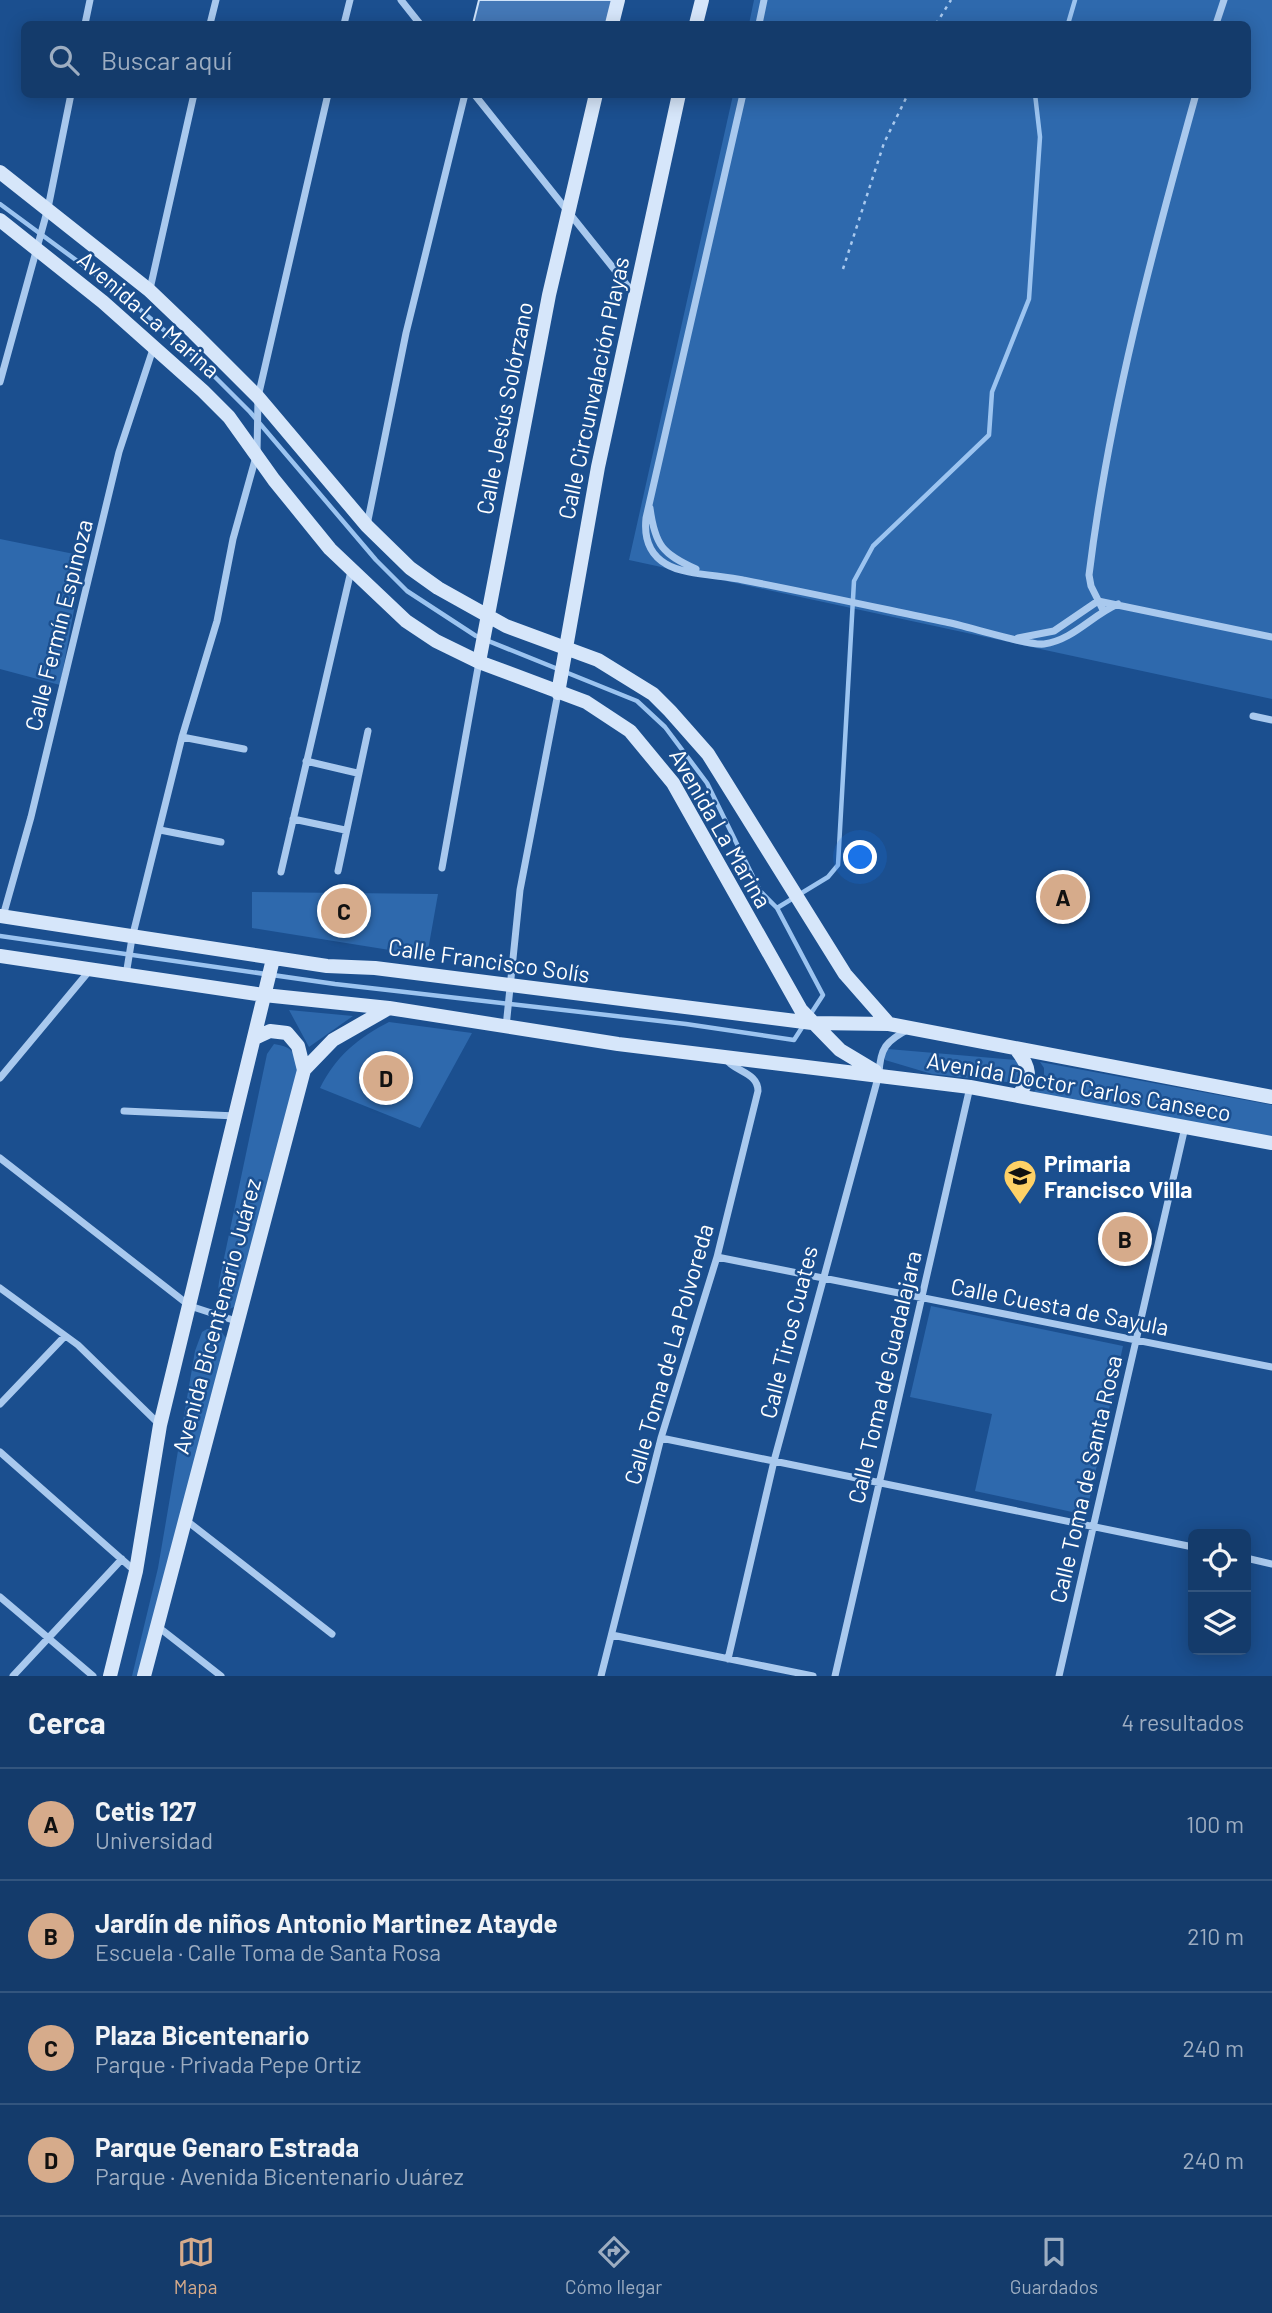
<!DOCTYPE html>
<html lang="es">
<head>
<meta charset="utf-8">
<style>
  body { margin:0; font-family:Barlow,sans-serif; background:#214673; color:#f1f3f6 }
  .controls { position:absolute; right:21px; bottom:21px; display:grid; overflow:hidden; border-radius:10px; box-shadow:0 4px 18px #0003 }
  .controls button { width:63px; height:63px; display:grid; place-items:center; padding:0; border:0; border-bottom:2px solid #33557e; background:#143b6b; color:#f1f3f6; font:35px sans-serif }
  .you { position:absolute; left:861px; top:858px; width:24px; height:24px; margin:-18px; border:5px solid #fff; border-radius:50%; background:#1a73e8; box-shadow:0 0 0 10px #1a73e833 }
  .badge { display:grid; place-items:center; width:46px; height:46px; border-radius:50%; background:#d6ab8b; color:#111; font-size:23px; font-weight:700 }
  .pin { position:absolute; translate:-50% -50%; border:4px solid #fff; box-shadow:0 2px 7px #0006 }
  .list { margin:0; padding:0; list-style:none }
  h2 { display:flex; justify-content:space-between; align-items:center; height:91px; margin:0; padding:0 28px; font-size:30px }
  h2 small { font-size:23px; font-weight:400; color:#9dadc1 }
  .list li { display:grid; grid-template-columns:46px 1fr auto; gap:21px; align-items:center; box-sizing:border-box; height:112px; padding:0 28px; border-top:2px solid #33557e }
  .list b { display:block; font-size:26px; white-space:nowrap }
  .list p { margin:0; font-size:23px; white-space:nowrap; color:#9dadc1 }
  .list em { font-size:23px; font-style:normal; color:#9dadc1 }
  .icon { flex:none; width:38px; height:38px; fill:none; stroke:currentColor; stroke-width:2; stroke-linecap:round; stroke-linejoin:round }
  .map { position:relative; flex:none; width:1272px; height:1676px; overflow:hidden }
  .search { position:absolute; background:#143b6b; box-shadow:0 4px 18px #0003; left:21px; right:21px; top:21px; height:77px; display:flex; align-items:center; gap:18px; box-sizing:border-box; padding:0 24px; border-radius:10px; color:#9dadc1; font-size:26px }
  .sheet { height:539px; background:#143b6b }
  nav { display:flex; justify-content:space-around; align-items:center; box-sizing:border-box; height:98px; border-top:2px solid #33557e; background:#143b6b; font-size:19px; color:#9dadc1 }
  nav a { display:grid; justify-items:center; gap:4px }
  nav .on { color:#d6ab8b }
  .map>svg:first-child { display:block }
  .green { fill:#2e69ad }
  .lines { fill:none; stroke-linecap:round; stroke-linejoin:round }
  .stream { stroke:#9cc4f0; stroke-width:4.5 }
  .building { fill:#4478b7; stroke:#cfe3fa; stroke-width:2 }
  .path { stroke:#a9c9ee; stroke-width:2.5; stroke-dasharray:3.5 5; stroke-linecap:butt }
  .street { stroke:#a9c9ee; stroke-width:7 }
  .secondary { stroke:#d6e6fa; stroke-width:14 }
  .labels { text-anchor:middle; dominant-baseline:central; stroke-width:5; stroke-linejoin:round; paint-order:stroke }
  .street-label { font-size:23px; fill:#fff; stroke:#1b4f8f }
  .poi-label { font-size:23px; font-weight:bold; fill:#fff; stroke:#1b4f8f; text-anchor:start }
</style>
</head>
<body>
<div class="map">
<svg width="1272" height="1676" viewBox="0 0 1272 1676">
  <rect width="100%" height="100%" fill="#1b4f8f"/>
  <path class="green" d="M754,0H1272V699L629,560L733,95L1248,94V24H749Z
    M0,539L84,556L60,685L0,669Z
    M252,892L438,894L427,956L252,928Z
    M289,1010L353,1016L309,1047Z
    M389,1022L472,1033L420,1128L320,1088C336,1056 358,1038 389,1022Z
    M274,1044C296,1048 293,1052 299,1073L237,1306L229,1309L217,1299L219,1282L267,1054Z
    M888,1049L1016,1060L1024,1069L1021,1079L1016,1083L932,1074L885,1060L883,1056Z
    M1040,1062L1272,1105V1138L1032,1094L1044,1080V1068Z
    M931,1306L1123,1346L1086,1515L975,1491L992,1414L910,1397Z
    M207,1329H219L227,1339L144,1676H132L158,1568L195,1351L202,1332Z"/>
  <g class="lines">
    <path class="stream" d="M1068,24L1075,0
      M0,204L122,294L194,356L250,412L376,560L407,591L476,636L637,701L665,727L707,783L760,891L777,908L828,877L838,865L854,581L873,546L989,435L992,392L1029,299L1040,137L1035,94
      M777,908L823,995L810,1015
      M0,936L335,984L686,1024L794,1040L803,1026"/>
  </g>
  <path class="building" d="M479,0H613L607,24H473Z"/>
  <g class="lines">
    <path class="path" d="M936,24L951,0
      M843,269L884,143L908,94"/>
    <path class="street" d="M401,0L420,24
      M85,24L90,0
      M210,24L216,0
      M344,24L350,0
      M759,24L764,0
      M1216,24L1224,0
      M474,94L634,294
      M743,94L646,518C644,537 649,554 666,564C683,575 722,575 743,580C811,593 879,608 946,622C967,626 1029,646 1044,644C1073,640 1092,615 1118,604
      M150,289L194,94
      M0,382L48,208L71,94
      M650,508C655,546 663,554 696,569
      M367,525L406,333L465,94
      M1103,610L1091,586L1089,575C1109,412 1152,252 1196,94
      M1018,638L1054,631L1098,601L1272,637
      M1253,716L1272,720
      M182,737L244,749
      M306,761L357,773
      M293,819L345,830
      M160,830L221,842
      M442,868L479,662
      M338,871L368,731
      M281,872L351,571
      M3,916L31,817L119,452L154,346
      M126,975L132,938L182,737L217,621L233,539L257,453L258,397L328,94
      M506,1027L520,890L558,693
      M0,1078L90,970
      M124,1111L236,1116
      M0,1158L190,1306L236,1321
      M717,1257L1272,1367
      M0,1288L78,1345L159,1424
      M0,1404L65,1336
      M661,1438L1193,1547
      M0,1452L135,1571
      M187,1521L332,1634
      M1246,1558L1272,1564
      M0,1597L93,1676
      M157,1626L221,1676
      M612,1635L813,1676
      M728,1659L774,1461L879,1074C880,1048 886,1041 909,1029
      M13,1676L122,1559
      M601,1676L661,1438L717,1257L758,1091C758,1072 734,1072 725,1058
      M835,1676L970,1087
      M1059,1676L1185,1127"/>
    <path class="secondary" d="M612,24L618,0
      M696,24L702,0
      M0,172L149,290L194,333L258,397L367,526L410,568L438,588L506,626L598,660L653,694L670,711L708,754L845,974L889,1024
      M0,220L103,302L203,391L229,417L274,480L330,549L406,621L436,641L479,662L586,702L630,731L673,783L801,1010L840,1050L875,1071
      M479,662L549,295L596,94
      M558,693L598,467L679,94
      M0,916L327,966L375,968L812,1023L889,1024L1272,1097
      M0,956L264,995L389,1008L618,1044L970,1087L1272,1143
      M255,1038L270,1031L287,1033L298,1046L304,1070
      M1016,1049C1031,1068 1032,1077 1018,1096
      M110,1676L136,1571L160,1425L273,959
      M144,1676L304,1070L333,1040L389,1008"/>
  </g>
  <defs>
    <symbol id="school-pin" viewBox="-11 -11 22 30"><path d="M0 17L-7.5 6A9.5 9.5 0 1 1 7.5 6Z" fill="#ffd166" stroke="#1b4f8f"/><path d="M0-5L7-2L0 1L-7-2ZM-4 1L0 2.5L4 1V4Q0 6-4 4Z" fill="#111"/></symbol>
  </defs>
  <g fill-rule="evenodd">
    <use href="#school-pin" x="1001" y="1157" width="38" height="52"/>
  </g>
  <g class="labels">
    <g class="street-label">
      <text transform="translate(149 314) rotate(41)">Avenida La Marina</text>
      <text transform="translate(593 388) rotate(-78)">Calle Circunvalación Playas</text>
      <text transform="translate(504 408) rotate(-79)">Calle Jesús Solórzano</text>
      <text transform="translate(58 625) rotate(-76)">Calle Fermín Espinoza</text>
      <text transform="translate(721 828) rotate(60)">Avenida La Marina</text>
      <text transform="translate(489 960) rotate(8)">Calle Francisco Solís</text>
      <text transform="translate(1079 1086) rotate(10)">Avenida Doctor Carlos Canseco</text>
      <text transform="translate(1060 1306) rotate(11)">Calle Cuesta de Sayula</text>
      <text transform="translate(216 1316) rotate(-75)">Avenida Bicentenario Juárez</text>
      <text transform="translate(788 1332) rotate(-76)">Calle Tiros Cuates</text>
      <text transform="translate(668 1354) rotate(-74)">Calle Toma de La Polvoreda</text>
      <text transform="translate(884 1377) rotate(-77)">Calle Toma de Guadalajara</text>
      <text transform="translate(1085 1479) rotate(-77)">Calle Toma de Santa Rosa</text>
    </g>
    <g class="poi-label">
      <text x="1044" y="1163">Primaria<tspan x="1044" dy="26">Francisco Villa</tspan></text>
    </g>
  </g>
</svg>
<div class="controls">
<button><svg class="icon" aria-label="locate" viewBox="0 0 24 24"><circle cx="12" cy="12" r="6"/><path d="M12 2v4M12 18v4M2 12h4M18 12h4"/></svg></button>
<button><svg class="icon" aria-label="layers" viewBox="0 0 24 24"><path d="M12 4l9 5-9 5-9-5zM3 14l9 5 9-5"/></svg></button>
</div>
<div class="you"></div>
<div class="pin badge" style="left:1063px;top:897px">A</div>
<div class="pin badge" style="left:1125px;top:1239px">B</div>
<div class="pin badge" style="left:344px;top:911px">C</div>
<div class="pin badge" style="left:386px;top:1078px">D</div>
<div class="search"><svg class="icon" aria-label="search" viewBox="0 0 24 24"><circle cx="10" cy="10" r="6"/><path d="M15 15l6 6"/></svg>Buscar aquí</div>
</div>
<section class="sheet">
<h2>Cerca<small>4 resultados</small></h2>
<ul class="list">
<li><span class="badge">A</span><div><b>Cetis 127</b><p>Universidad</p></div><em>100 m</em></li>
<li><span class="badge">B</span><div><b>Jardín de niños Antonio Martinez Atayde</b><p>Escuela · Calle Toma de Santa Rosa</p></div><em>210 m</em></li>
<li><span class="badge">C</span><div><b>Plaza Bicentenario</b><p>Parque · Privada Pepe Ortiz</p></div><em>240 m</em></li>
<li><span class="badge">D</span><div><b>Parque Genaro Estrada</b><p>Parque · Avenida Bicentenario Juárez</p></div><em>240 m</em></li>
</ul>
</section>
<nav>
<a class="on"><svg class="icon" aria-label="map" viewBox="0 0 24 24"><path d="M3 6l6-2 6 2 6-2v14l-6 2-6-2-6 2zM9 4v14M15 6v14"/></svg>Mapa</a>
<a><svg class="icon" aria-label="directions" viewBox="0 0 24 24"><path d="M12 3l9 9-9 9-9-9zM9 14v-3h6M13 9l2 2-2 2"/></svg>Cómo llegar</a>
<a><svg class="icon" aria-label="saved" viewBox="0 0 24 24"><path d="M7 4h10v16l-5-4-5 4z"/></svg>Guardados</a>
</nav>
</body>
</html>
